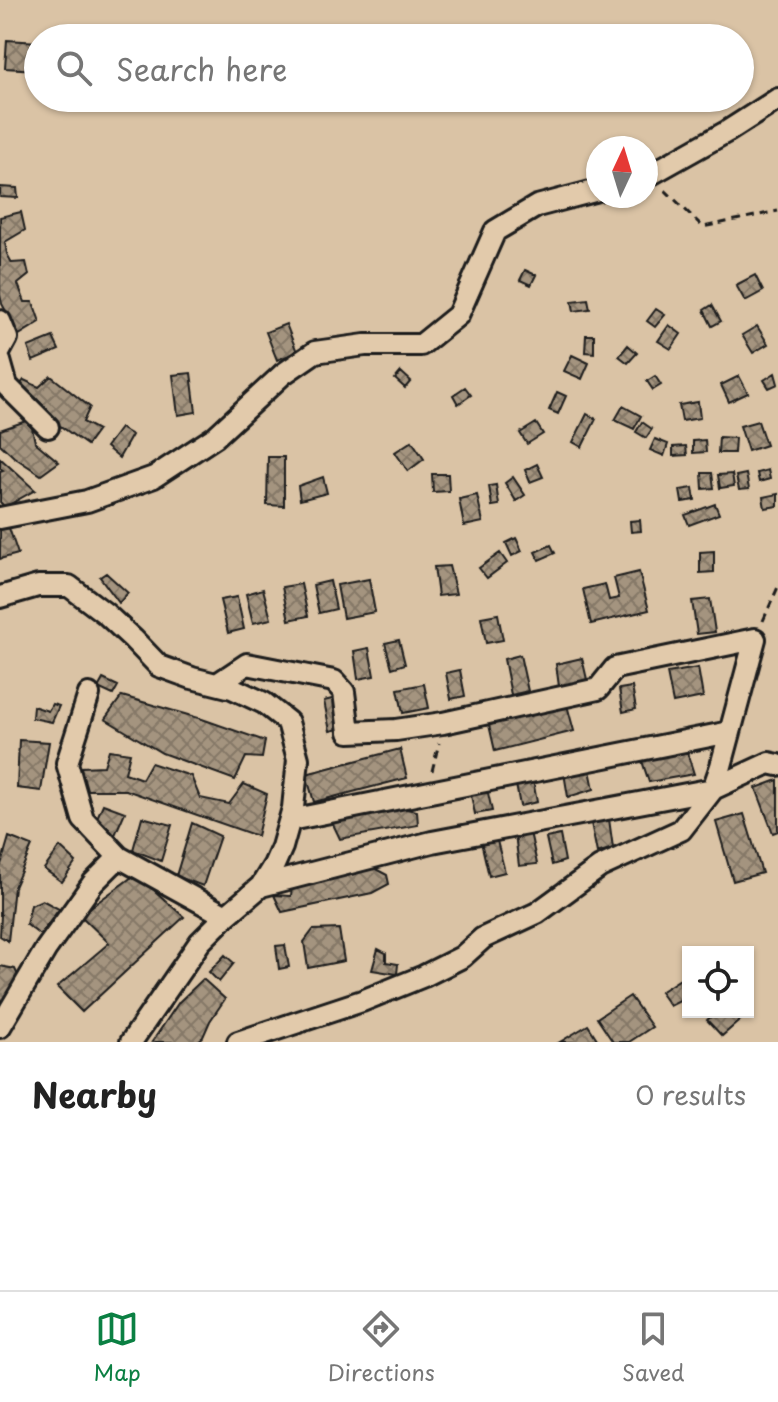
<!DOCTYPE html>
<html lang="en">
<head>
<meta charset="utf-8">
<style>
  body { margin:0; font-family:"Playpen Sans",sans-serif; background:#f2f2f2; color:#222 }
  .controls { position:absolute; right:24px; bottom:24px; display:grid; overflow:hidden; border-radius:0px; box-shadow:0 2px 6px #0004 }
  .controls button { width:72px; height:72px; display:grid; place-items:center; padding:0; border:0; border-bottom:2px solid #e0e0e0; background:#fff; color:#222; font:40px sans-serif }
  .compass { position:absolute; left:586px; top:136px; width:72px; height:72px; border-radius:50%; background:#fff; box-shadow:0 2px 6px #0004; rotate:4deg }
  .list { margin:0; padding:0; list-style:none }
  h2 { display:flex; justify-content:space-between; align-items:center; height:104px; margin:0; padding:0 32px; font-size:34px }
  h2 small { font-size:26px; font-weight:400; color:#767676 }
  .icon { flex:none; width:44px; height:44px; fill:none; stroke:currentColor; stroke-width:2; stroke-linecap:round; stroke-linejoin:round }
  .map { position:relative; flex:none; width:778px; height:1042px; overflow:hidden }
  .search { position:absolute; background:#fff; box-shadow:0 2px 6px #0004; left:24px; right:24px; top:24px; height:88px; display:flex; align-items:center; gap:20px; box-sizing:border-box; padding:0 28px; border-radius:44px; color:#767676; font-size:30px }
  .sheet { height:248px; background:#fff }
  nav { display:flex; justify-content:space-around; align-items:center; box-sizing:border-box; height:112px; border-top:2px solid #e0e0e0; background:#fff; font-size:22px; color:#767676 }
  nav a { display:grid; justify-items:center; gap:4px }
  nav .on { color:#0b8043 }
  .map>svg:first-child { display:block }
  .building { fill:url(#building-cross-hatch); stroke:#1c1c1c; stroke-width:2 }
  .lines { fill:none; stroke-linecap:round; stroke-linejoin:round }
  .minor-casing { stroke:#1c1c1c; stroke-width:26 }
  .path { stroke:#1c1c1c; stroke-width:3; stroke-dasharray:8 6; stroke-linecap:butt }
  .minor { stroke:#e2caab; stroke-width:20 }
</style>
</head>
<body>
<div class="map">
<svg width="778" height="1042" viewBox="0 0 778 1042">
  <defs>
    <pattern id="building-cross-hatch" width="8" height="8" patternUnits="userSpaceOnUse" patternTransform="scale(2)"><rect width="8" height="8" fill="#a4947f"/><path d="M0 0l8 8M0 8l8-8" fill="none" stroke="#857867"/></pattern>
  </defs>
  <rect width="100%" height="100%" fill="#dac3a5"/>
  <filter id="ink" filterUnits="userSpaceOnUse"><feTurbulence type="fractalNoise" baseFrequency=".0125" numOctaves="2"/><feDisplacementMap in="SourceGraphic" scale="16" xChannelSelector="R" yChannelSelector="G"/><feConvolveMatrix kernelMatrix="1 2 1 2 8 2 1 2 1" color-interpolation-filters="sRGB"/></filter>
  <g filter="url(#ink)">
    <path class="building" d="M7,40L38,42L36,70L5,68Z
      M0,187L17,188L18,198L0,197Z
      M21,212L25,230L5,242L7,254L12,263L26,262L29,275L18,284L25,302H33L40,322L19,335L2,304L0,295V217Z
      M525,270L536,275L531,285L520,280Z
      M755,275L763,291L745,301L736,285Z
      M588,299L590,309L574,311L572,301Z
      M712,305L721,321L712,326L704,310Z
      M656,309L665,315L655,327L647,321Z
      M286,324L297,352L277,360L266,332Z
      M669,325L681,334L671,349L658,341Z
      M757,326L768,344L753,353L742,335Z
      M586,335H594V353L585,352Z
      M53,337L59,350L33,361L28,347Z
      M628,345L637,353L628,363L619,356Z
      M572,355L589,363L582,379L564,371Z
      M401,372L411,381L405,388L395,379Z
      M191,373L196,412L178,415L173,375Z
      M775,373L778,384L769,388L764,380Z
      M51,376L90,407L83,422L98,430L87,445L45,415L17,389L24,380L39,387Z
      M655,376L661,385L653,390L647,381Z
      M739,376L748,393L729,402L721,385Z
      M465,387L471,395L458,404L453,395Z
      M557,392L566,396L558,414L549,410Z
      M698,402L700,418L682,421L679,405Z
      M623,406L641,416L634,429L615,420Z
      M587,414L596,419L582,447L573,442Z
      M26,421L32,428L35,442L59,462L41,475L14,457L0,444V430Z
      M758,421L766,445L748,451L740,426Z
      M642,422L652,429L646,438L636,432Z
      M536,423L543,434L527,444L520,433Z
      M120,428L132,435L119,458L106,447Z
      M719,437L735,438L734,453H718Z
      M655,439L668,444L664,456L650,450Z
      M705,440L706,452L693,453V441Z
      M412,441L424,459L408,471L395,452Z
      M686,446L687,455L673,456V447Z
      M268,457H284V506L267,505Z
      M0,458L35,490L5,507L0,502V471L3,470L0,468Z
      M537,464L543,477L530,482L525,470Z
      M768,470L770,479L759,482L757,473Z
      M702,473H712L714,488L703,489Z
      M432,474H448L449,491L433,492Z
      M732,474L734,486L720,488L718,475Z
      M746,474L749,489L739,490L736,476Z
      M323,477L327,493L300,500L298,486Z
      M513,477L525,495L516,501L505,483Z
      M496,485L499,505L492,506L489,486Z
      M693,488L695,500L682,502L680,490Z
      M778,494V506L765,508L763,497Z
      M477,495L483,522L464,526L459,499Z
      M715,504L719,514L689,525L685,515Z
      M640,520L641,531L631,532L630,521Z
      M9,528L18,554L0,559V529Z
      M516,538L522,551L512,556L506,543Z
      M551,545L555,553L539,560L535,552Z
      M714,551V572L700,573V552Z
      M500,553L507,563L487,578L479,568Z
      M449,566L456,594L438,596L434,567Z
      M639,572L649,610L591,624L583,589L605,584L609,600L619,598L614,578Z
      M106,573L128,593L119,603L100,577Z
      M369,579L375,612L343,618L337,585Z
      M330,581L336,609L319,613L313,585Z
      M301,584L308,616L289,620L282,587Z
      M263,589L271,619L253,623L246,594Z
      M237,597L244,629L228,633L220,600Z
      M710,599L715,632L697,634L692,601Z
      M498,614L503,640L486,643L481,617Z
      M399,640L405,664L392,668L385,643Z
      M369,648L374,676L358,679L354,651Z
      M520,655L528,691L511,695L504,659Z
      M582,658L589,688L560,694L556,664Z
      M698,668L703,697L673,703L667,673Z
      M460,670L465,696L451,699L446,673Z
      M103,679L118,686L113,695L98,688Z
      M424,684L429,708L403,713L398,689Z
      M632,687L636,709L623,712L619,689Z
      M122,696L202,719L265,741L262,758L246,757L235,780L162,753L105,719Z
      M336,698L343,728L330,731L324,701Z
      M52,704L59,706L52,722L32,718L33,706L48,711Z
      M567,705L574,731L495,751L489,725Z
      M19,740L49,742L41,791L17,788Z
      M685,746L694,774L649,782L640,755Z
      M400,749L407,778L314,802L306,774Z
      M109,750L130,753L125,773L142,779L151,763L191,776L200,798L229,804L244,784L267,794L257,836L126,790H85L81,767L104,766Z
      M563,767L590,770L594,789L568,797Z
      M514,774L532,775L537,802L520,806Z
      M778,780V831L773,833L756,788Z
      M486,784L492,811L475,814L469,786Z
      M103,804L125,812L115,835L93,827Z
      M395,807L417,811L418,825L340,839L332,822L352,815Z
      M744,814L762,873L733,881L716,822Z
      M142,817L172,825L161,861L133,850Z
      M590,818L609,819L613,848L597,853Z
      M192,823L220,836L203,886L176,876Z
      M530,832L537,864L519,866L515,834Z
      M560,835L565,861L552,865L546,838Z
      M9,837L32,846L14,887L8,941L0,936L1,915H0V868Z
      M496,837L505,872L489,876L481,842Z
      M60,847L76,862L62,882L44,869Z
      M368,865L387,875L389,884L372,893L282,912L274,895L291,896L292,885Z
      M136,874L184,917L82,1012L57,987L109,943L80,915Z
      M42,900L59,909L40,935L26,924L31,905Z
      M339,929L344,961L308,968L304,942L313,930Z
      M285,945L289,967L279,969L276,946Z
      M378,949L386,953V962L398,964L397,974L372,970Z
      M225,955L234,963L219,982L209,972Z
      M0,966L15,969L19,978L0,1011Z
      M688,974V997L670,1006L660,992Z
      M203,979L225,999L210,1021L203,1037L197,1042H152L179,1002Z
      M630,996L652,1027L629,1042H613L597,1018Z
      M716,1012H741L745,1016L722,1036L707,1020Z
      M588,1025L599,1042H560Z"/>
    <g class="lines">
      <defs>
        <path id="minor" d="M646,177L728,131L778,99
          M0,321L7,338L0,351
          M0,361L7,386L48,427
          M0,518L87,501L154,477L215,437L283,374L315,352L365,345H421L458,315L495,231L537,206L598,190
          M0,597L38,586H69L106,614L133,639L159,666L192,678L232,688L264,703L288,722L298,759L293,808L282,847L274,865L261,886L226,916L200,942L131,1042
          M217,684L247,664L334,681L344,692L349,732L396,730L443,723L598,689L615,668L755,639L721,766L713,789L769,763L778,765
          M89,694L67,763L83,819L119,857L226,916
          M290,820L730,732
          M0,1027L46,949L93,883L119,857
          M238,1042L362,1001L424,976L462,957L483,938L537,913L600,867L681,830L713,789L432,842L261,886"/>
      </defs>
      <use href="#minor" class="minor-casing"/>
      <path class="path" d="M665,190L703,227L778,211
        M763,621L778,587
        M432,771L439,743"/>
      <use href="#minor" class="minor"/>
    </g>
  </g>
</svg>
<div class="controls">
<button><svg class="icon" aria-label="locate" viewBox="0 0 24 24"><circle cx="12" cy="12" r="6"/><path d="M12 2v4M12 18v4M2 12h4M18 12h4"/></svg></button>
</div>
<svg class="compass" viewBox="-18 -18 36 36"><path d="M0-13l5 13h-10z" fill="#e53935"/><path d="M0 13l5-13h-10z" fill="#767676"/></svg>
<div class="search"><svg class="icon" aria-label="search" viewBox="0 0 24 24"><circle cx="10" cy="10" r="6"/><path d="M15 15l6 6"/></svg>Search here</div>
</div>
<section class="sheet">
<h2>Nearby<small>0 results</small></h2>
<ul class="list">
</ul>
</section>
<nav>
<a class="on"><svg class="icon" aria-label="map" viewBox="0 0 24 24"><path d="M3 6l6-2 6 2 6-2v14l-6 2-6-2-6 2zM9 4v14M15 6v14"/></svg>Map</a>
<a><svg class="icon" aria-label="directions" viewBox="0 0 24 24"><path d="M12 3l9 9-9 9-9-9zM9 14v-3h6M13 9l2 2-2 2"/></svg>Directions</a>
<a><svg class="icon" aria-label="saved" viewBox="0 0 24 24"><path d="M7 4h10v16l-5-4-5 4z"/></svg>Saved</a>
</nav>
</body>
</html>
